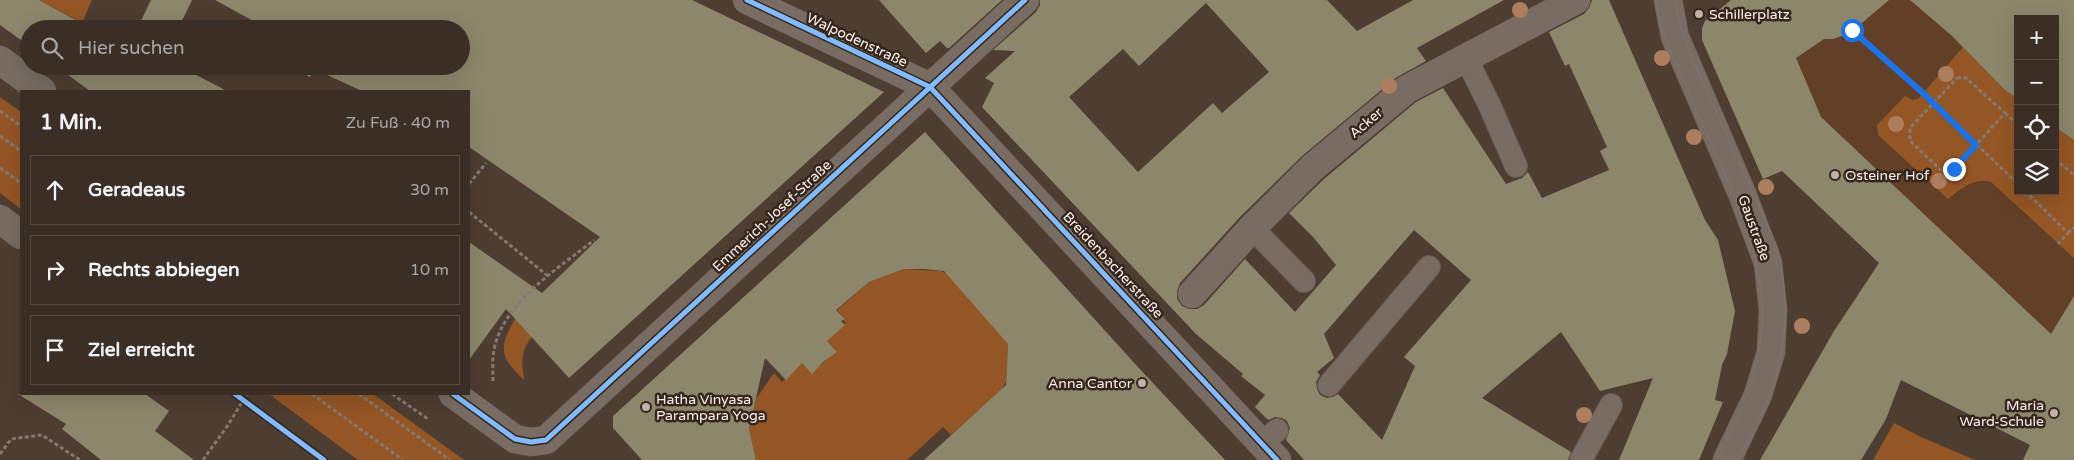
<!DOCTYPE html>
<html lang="de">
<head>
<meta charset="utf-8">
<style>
  body { margin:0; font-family:"Varela Round",sans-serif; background:#41362d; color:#f1f3f6 }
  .controls { position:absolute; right:15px; top:15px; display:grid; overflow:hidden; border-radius:0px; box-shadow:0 5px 20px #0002 }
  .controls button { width:45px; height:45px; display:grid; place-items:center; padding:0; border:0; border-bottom:1px solid #544a42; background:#3a2e25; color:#f1f3f6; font:25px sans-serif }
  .stop { position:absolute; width:15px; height:15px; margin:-11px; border:4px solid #1a73e8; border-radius:50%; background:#fff }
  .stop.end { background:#1a73e8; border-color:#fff; box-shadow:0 1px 5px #0008 }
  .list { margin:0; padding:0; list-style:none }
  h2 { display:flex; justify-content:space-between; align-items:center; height:65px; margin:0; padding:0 20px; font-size:21px }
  h2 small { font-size:16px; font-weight:400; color:#aba8a7 }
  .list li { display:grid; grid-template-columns:32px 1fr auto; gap:15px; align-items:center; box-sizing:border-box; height:70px; margin:0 10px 10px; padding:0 10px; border:1px solid #544a42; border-radius:0px }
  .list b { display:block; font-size:19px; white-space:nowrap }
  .list em { font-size:16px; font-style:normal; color:#aba8a7 }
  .icon { flex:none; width:28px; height:28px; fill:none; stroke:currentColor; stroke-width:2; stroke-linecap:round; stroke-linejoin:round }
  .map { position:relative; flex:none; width:2074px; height:460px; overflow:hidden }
  .search { position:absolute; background:#3a2e25; box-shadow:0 5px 20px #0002; left:20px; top:20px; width:450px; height:55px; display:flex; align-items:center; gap:12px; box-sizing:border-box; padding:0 18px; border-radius:28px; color:#aba8a7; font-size:19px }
  .panel { position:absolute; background:#3a2e25; box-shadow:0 5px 20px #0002; left:20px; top:90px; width:450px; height:305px; border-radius:0px }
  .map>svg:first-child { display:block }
  .built { fill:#624027 }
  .green { fill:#945624 }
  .building { fill:#8c876b; fill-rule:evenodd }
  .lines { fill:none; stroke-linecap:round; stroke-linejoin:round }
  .lane-casing { stroke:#665950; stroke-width:24 }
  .street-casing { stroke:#665950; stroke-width:29 }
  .path { stroke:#847972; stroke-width:3; stroke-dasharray:4 2.5; stroke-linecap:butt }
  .lane { stroke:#786c63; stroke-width:22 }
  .street { stroke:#786c63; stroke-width:28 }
  .tram { stroke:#81746d; stroke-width:1 }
  .cycleway-casing { stroke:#35261c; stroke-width:8 }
  .cycleway { stroke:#80bcff; stroke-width:5 }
  .tree { fill:#ad7e5e }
  .route { stroke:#1a73e8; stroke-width:6 }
  .poi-dot { fill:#c0b1a9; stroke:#35261c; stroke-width:2 }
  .labels { text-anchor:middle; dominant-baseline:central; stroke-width:5; stroke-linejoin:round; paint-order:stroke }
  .poi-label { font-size:14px; fill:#fdf0e9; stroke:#35261c; text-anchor:start }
  .street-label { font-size:14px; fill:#fdf0e9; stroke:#35261c }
</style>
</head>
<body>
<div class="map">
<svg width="2074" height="460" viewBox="0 0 2074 460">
  <rect width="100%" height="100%" fill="#4e3d31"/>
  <path class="built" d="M1731,0H2074L2055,19L1982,15L1963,47L2005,90L2018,99V191H2055V127L2074,140V325L2023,380L1879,263L1782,171L1763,179L1702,40V28L1705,21Z"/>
  <path class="green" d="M39,0H92L82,23Z
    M1963,47L2005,90L2018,99V191H2055V127L2074,140V258L1991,182C1974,177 1961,189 1948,199L1878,135L1877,125L1905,96L1913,100L1918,99Z
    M0,97L21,112V209L0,193Z
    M904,269L941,271L977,287L1008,344L1006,381L989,415L980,409L951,435L943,427L907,460H756L749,429L756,399L774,373L782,382L802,363L811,372C820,366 829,359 835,349L827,341L846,323L843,320L844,318L837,310L869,282Z
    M515,319L532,337C520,351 522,363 524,380C500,357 498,348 515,319Z
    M269,394H373L464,460H358Z
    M1894,423L1921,437L1975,460H1873Z"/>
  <path class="building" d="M0,0H39L92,29H29V46L0,25Z
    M151,0H192L178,29H137Z
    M215,0H692L884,92L569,378L506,309L469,360V242L542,293L600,237L469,147V91H362L314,69L310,77L287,66H461V29H268Z
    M879,0H1002L949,48H947L940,41L926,53Z
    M1040,0H1327L1357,31L1413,0H1504L1417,48L1426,61L1397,77L1302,156L1240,217L1180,283L1177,291V299L1182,306L1189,309H1197L1204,305L1245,259L1295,312L1336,265L1313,237L1289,213L1324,179L1416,102L1443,88L1506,184L1522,178L1528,172L1542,198L1609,170L1600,151L1607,147L1569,64L1565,66L1549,32L1584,14L1589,8L1592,0H1609L1705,220L1718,240L1735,311L1727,354L1722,365L1715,400L1723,402L1699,460H1619L1653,378L1600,391L1561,332L1482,398L1571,452L1568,460H1304L1286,440L1290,428L1287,421L1282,418L1275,417L1268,420L1255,407L1265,395L1241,376L1243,374L1196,334L982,107L994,83L985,78L1015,51L993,50L1036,12L1040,5ZM1206,3L1269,72L1222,113L1213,103L1138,172L1069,97L1123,49L1139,66ZM1414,230L1471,280L1404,357L1415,366L1382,440L1338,394L1333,397L1327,398L1320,395L1317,389L1316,382L1320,375L1317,372L1334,358L1324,334Z
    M1731,0H1889L1850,33L1833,39H1824L1796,58L1821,117L2051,334L2074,296V460H2023L2030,445L1901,380L1886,419L1861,460H1760L1834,331L1879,263L1782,171L1763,179L1702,40V28L1705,21Z
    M1910,0H2074V140L2055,127V19H2018V99L2005,90L1951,35Z
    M56,66H179L227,91H90Z
    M925,132L1137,366L1225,460H924L1006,385L1008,344L944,271L924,269H904L869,282L836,310L845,319L841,321L845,325L827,341L837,352L823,362L812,374L802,363L786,380L765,358L749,429L756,460H642L613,428V416Z
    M18,394H145L169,411L155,431L194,460H101L62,429L66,424Z"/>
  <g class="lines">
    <defs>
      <path id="lane" d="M1466,58L1489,104L1516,166
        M1252,228L1304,281
        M1329,385L1429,267
        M1261,444L1277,430
        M1581,460L1611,405"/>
      <path id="street" d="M747,0L930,87L1277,460
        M1668,0L1675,37L1743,196L1768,263L1773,310L1771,352L1758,395L1727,460
        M0,60L42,91
        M0,219L21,235
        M1192,294L1252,228L1313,167L1407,89L1576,0
        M453,394L515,439L531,442L546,440L1025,0"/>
    </defs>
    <use href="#lane" class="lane-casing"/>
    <use href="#street" class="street-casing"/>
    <path class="path" d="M1852,30L1924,94L2018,184
      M1957,78H1966L2005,113L1954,169L1942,171L1910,141V128Z
      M0,111L21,126
      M2005,113L2018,125
      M0,136L21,151
      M2055,159L2074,175
      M0,168L21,183
      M469,184L486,163
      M2025,191L2068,233L2058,244
      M469,212L548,276
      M2068,233L2074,227
      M493,381C493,371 492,360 494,350C503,302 559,268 594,240
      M312,394L403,460
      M359,394L450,460
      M392,394L428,419
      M0,454L11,439L42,435L80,460
      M203,460L228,425L247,394"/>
    <use href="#lane" class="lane"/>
    <use href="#street" class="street"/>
    <path class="tram" d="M1656,0L1662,29L1670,50C1682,77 1693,104 1705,130C1735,196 1772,269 1760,344C1754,385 1736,423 1716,460
      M1675,0L1680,25L1693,61L1777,246C1791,302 1787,356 1764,409C1757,426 1746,443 1737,460"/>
    <defs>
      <path id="cycleway" d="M747,0L930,87L1277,460
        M235,394L324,460
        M453,394L515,439L531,442L546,440L1025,0"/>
    </defs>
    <use href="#cycleway" class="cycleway-casing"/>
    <use href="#cycleway" class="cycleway"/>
  </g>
  <g class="tree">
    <circle cx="1520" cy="10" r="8"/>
    <circle cx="1662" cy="58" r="8"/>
    <circle cx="1946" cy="74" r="8"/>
    <circle cx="1389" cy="86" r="8"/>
    <circle cx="1896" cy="124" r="8"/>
    <circle cx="1694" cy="137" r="8"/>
    <circle cx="1939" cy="181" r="8"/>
    <circle cx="1766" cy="187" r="8"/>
    <circle cx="1802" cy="326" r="8"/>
    <circle cx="1584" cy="415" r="8"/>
  </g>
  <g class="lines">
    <path class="route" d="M1852,30L1924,94L1976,145L1954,169"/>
  </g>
  <g class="poi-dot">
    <circle cx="1699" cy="14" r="5"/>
    <circle cx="1835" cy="175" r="5"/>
    <circle cx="1142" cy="383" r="5"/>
    <circle cx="646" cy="407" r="5"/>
    <circle cx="2054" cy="413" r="5"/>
  </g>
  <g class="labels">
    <g class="poi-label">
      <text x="1709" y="14">Schillerplatz</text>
      <text x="1845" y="175">Osteiner Hof</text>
      <text x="1132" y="383" text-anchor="end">Anna Cantor</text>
      <text x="656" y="399">Hatha Vinyasa<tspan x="656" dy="16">Parampara Yoga</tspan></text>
      <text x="2044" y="405" text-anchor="end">Maria<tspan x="2044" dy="16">Ward-Schule</tspan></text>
    </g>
    <g class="street-label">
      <text transform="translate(857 40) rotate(25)">Walpodenstraße</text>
      <text transform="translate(1366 123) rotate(-40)">Acker</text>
      <text transform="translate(772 216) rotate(-43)">Emmerich-Josef-Straße</text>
      <text transform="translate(1754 228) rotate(70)">Gaustraße</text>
      <text transform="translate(1113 265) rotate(47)">Breidenbacherstraße</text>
    </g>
  </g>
</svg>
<div class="controls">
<button>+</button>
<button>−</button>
<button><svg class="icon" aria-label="locate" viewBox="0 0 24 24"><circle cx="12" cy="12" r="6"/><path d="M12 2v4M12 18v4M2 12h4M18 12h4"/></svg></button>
<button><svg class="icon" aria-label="layers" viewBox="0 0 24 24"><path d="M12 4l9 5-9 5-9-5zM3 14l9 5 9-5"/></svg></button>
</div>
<div class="stop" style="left:1852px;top:30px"></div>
<div class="stop end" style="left:1954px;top:169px"></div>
<div class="search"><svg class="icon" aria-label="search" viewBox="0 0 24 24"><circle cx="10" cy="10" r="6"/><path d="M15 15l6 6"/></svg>Hier suchen</div>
<section class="panel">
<h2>1 Min.<small>Zu Fuß · 40 m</small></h2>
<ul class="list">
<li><svg class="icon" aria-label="ahead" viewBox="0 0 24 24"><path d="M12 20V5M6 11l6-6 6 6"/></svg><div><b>Geradeaus</b></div><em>30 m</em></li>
<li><svg class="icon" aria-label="right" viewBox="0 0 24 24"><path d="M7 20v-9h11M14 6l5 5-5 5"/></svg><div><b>Rechts abbiegen</b></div><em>10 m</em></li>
<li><svg class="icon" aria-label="arrive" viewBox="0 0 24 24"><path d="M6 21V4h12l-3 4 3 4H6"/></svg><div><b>Ziel erreicht</b></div></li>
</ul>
</section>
</div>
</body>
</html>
